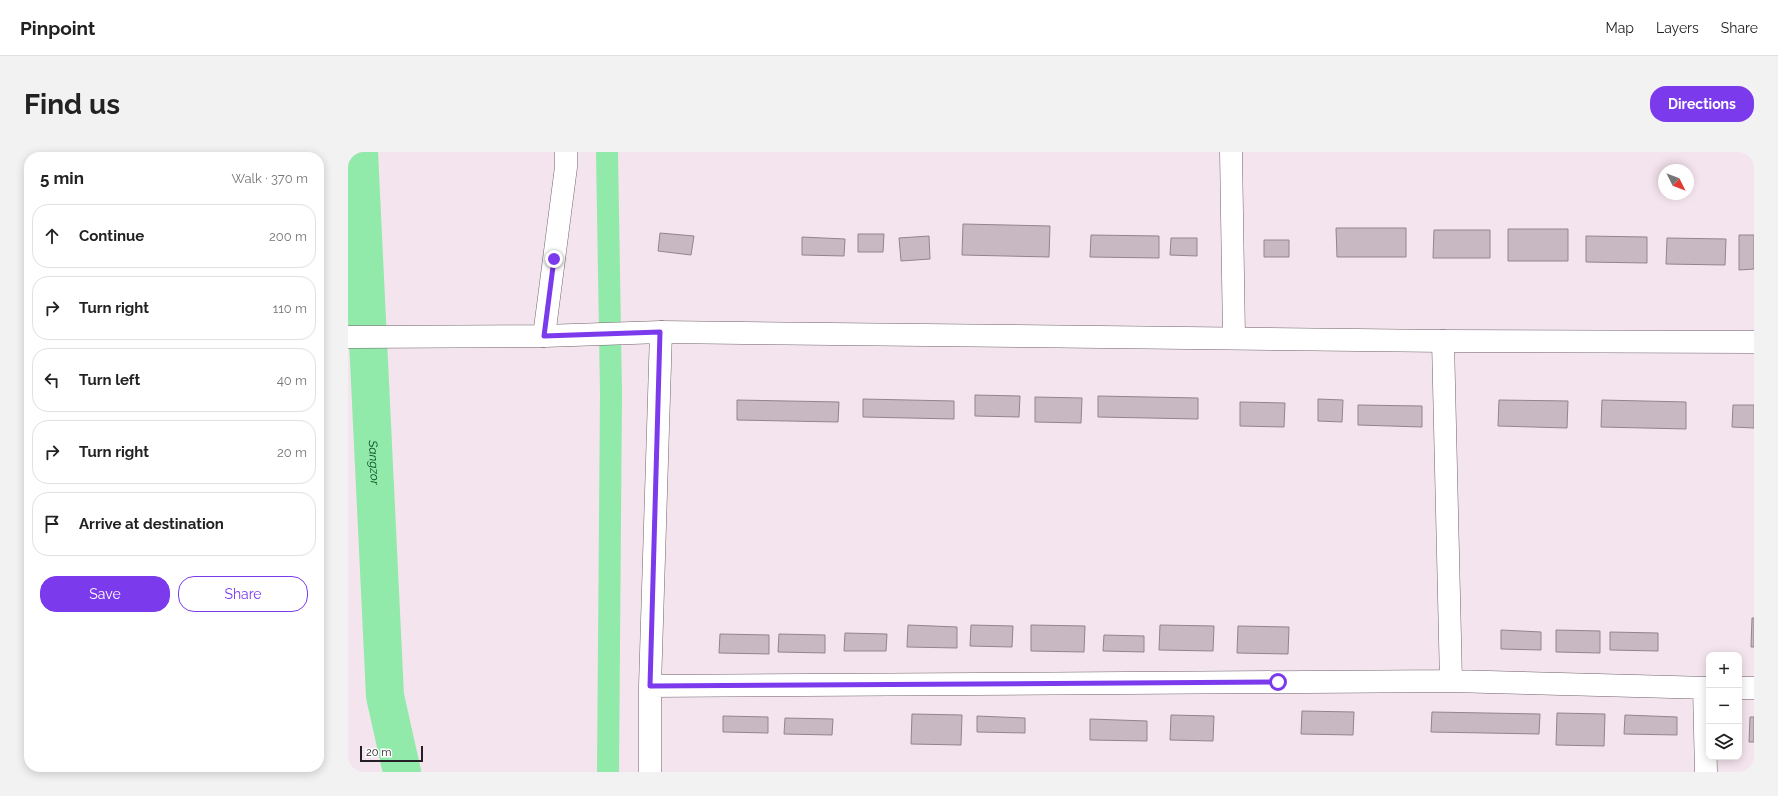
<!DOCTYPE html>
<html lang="en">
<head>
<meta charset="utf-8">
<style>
  body { margin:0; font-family:Raleway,sans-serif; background:#f2f2f2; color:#222 }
  .controls { position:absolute; right:12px; bottom:12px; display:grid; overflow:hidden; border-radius:8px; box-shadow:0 2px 10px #0003 }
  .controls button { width:36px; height:36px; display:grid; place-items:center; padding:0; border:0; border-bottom:1px solid #e0e0e0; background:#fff; color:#222; font:20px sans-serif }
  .compass { position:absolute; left:1310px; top:12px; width:36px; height:36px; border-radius:50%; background:#fff; box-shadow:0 2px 10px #0003; rotate:132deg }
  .scale { position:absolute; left:12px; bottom:10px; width:63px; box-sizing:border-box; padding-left:4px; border:2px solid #262024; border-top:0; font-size:11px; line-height:14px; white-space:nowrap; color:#262024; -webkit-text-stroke:3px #fff; paint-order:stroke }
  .stop { position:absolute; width:12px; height:12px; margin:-9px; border:3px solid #7c3aed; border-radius:50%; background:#fff }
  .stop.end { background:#7c3aed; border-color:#fff; box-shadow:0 1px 4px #0008 }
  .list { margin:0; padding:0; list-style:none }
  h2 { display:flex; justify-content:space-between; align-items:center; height:52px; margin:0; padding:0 16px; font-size:17px }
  h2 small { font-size:13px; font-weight:400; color:#767676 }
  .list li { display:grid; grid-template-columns:26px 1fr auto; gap:12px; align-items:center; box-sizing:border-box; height:64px; margin:0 8px 8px; padding:0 8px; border:1px solid #e0e0e0; border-radius:16px }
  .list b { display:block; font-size:15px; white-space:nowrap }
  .list em { font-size:13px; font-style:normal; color:#767676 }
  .actions { display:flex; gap:8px; padding:12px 16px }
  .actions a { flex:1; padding:9px 0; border:1px solid #7c3aed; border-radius:16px; text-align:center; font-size:14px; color:#7c3aed }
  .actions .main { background:#7c3aed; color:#fff }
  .icon { flex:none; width:22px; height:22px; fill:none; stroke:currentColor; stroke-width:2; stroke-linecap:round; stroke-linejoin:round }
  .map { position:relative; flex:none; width:1406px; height:620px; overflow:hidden; border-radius:16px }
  header { display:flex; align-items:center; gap:24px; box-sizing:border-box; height:56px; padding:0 20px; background:#fff; border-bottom:1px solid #e0e0e0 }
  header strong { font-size:19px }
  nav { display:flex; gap:22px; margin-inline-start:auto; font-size:14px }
  .intro { display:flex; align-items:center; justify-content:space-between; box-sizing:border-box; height:96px; padding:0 24px }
  h1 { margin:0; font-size:28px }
  .button { padding:10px 18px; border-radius:16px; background:#7c3aed; color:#fff; font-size:14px; font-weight:700 }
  main { display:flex; gap:24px; padding:0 24px }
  aside { flex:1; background:#fff; border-radius:16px; box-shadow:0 2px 10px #0003 }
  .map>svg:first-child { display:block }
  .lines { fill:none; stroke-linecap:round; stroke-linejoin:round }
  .canal { stroke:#91eaaa; stroke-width:22 }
  .river { stroke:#91eaaa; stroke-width:38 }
  .building { fill:#c8b8c1; stroke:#93848c }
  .minor-casing { stroke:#71636b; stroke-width:23 }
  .major-casing { stroke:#71636b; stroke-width:23 }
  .minor { stroke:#fff; stroke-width:22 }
  .major { stroke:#fff; stroke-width:22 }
  .route { stroke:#7c3aed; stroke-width:5 }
  .labels { text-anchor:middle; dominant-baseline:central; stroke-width:4; stroke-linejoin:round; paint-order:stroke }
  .water-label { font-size:12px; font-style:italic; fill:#00461f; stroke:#fff }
</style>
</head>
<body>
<header>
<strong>Pinpoint</strong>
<nav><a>Map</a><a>Layers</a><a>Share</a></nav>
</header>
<div class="intro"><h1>Find us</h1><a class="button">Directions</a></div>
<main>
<aside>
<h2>5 min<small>Walk · 370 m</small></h2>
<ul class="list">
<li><svg class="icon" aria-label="ahead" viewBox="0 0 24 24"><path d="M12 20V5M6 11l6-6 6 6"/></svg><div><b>Continue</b></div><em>200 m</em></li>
<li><svg class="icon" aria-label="right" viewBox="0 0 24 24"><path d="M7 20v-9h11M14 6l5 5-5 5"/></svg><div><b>Turn right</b></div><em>110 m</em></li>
<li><svg class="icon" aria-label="left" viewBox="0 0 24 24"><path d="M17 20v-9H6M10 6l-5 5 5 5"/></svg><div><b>Turn left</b></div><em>40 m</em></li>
<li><svg class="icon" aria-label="right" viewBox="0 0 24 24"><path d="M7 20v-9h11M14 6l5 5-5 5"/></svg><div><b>Turn right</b></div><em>20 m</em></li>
<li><svg class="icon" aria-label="arrive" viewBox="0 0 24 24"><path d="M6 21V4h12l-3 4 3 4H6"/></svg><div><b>Arrive at destination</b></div></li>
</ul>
<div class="actions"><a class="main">Save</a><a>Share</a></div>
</aside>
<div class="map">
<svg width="1406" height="620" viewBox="0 0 1406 620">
  <rect width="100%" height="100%" fill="#f4e4ed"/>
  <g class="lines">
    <path class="canal" d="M259,0L263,241L260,620"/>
    <path class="river" id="s1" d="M11,0L37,544L54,620"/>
  </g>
  <path class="building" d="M615,72L702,74L701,105L614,103Z
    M988,76H1058V105H989Z
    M1160,77H1220V109H1160Z
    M1086,78H1142V106H1085Z
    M312,81L346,84L343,103L310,99Z
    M510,82H536L535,100H510Z
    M743,83L811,84V106L742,105Z
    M1391,83H1406V117L1391,118Z
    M581,84L582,107L553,109L551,86Z
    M1238,84L1299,85V111L1238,110Z
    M454,85L497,87L496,104L454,103Z
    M823,86H849V104L822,103Z
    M1319,86L1378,87L1377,113L1318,112Z
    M916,88H941V105H916Z
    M627,243L672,244L671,265L627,264Z
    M750,244L850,246V267L750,265Z
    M687,245L734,246L733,271L687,270Z
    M515,247L606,249V267L515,265Z
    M970,247L995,248L994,270L970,269Z
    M389,248L491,250L490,270L389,268Z
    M1151,248L1220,249L1219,276L1150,274Z
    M1254,248L1338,250V277L1253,275Z
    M892,250L937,251L936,275L892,274Z
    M1010,253L1074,254V275L1010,273Z
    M1385,253H1406V276L1384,275Z
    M1404,466H1406V495H1403Z
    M560,473L609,475V496L559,495Z
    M623,473L665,474L664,495L622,494Z
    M683,473L737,474L736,500L683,499Z
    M812,473L866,474L865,499L811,498Z
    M890,474L941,475L940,502L889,501Z
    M1153,478L1193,480V498L1153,497Z
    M1208,478L1252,479V501L1208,500Z
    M1262,480L1310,481V499L1262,498Z
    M497,481L539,482L538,499H496Z
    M372,482L421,483V502L371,501Z
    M431,482L477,483V501L430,500Z
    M756,483L796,484V500L755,499Z
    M954,559L1006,560L1005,583L953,582Z
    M1084,560L1192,562L1191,582L1083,580Z
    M1209,561L1257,562L1256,594L1208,593Z
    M564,562L614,563L613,593L563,592Z
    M823,563L866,564L865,589L822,588Z
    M1277,563L1329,565V583L1276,582Z
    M375,564L420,565V581L375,580Z
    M629,564L677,566V581L629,580Z
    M1402,565H1406V590H1401Z
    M437,566L485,567L484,583L436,582Z
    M742,567L799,569V589L742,588Z"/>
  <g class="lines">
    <defs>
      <path id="minor" d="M883,0L886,185
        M196,184L218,15V0
        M1095,189L1103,529
        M302,534L1103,529L1361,536
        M1356,536L1358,620
        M1391,536H1406
        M302,620V534L313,180"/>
      <path id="major" d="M0,185L196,184L313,180L1095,189L1406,190"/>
    </defs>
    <use href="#minor" class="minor-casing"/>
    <use href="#major" class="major-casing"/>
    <use href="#minor" class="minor"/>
    <use href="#major" class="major"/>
  </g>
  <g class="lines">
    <path class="route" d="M206,107L196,184L312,180L302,534L930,530"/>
  </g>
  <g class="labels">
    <g class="water-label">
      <text stroke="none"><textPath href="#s1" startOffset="311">Sangzor</textPath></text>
    </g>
  </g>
</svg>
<div class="controls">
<button>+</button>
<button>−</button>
<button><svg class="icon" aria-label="layers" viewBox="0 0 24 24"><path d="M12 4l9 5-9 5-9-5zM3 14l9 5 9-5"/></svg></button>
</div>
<svg class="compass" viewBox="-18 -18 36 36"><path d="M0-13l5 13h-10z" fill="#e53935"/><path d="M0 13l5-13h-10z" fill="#767676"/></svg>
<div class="scale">20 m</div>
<div class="stop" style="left:930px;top:530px"></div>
<div class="stop end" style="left:206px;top:107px"></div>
</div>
</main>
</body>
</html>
